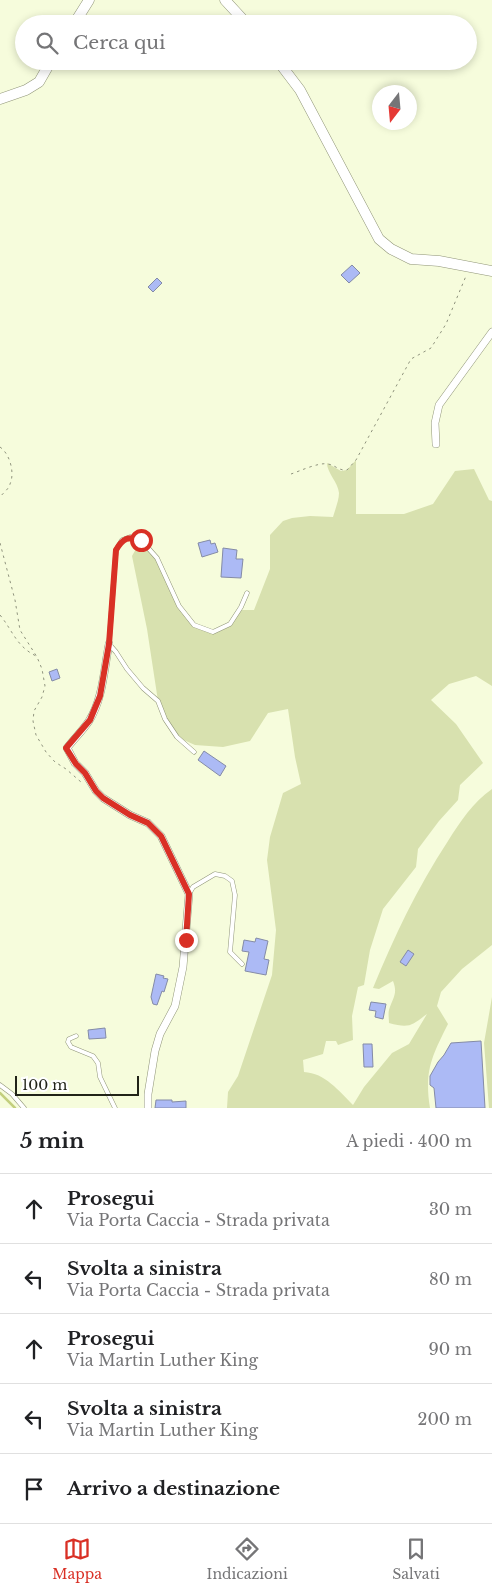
<!DOCTYPE html>
<html lang="it">
<head>
<meta charset="utf-8">
<style>
  body { margin:0; font-family:"Libre Baskerville",serif; background:#f6f6f6; color:#202124 }
  .compass { position:absolute; left:372px; top:85px; width:45px; height:45px; border-radius:50%; background:#fff; box-shadow:0 2px 8px #0003; rotate:196deg }
  .scale { position:absolute; left:15px; bottom:12px; width:124px; box-sizing:border-box; padding-left:5px; border:2px solid #212318; border-top:0; font-size:14px; line-height:18px; white-space:nowrap; color:#212318; -webkit-text-stroke:4px #fff; paint-order:stroke }
  .stop { position:absolute; width:15px; height:15px; margin:-11px; border:4px solid #d93025; border-radius:50%; background:#fff }
  .stop.end { background:#d93025; border-color:#fff; box-shadow:0 1px 5px #0008 }
  .list { margin:0; padding:0; list-style:none }
  h2 { display:flex; justify-content:space-between; align-items:center; height:65px; margin:0; padding:0 20px; font-size:21px }
  h2 small { font-size:16px; font-weight:400; color:#757577 }
  .list li { display:grid; grid-template-columns:32px 1fr auto; gap:15px; align-items:center; box-sizing:border-box; height:70px; padding:0 20px; border-top:1px solid #e0e0e0 }
  .list b { display:block; font-size:19px; white-space:nowrap }
  .list p { margin:0; font-size:16px; white-space:nowrap; color:#757577 }
  .list em { font-size:16px; font-style:normal; color:#757577 }
  .icon { flex:none; width:28px; height:28px; fill:none; stroke:currentColor; stroke-width:2; stroke-linecap:round; stroke-linejoin:round }
  .map { position:relative; flex:none; width:492px; height:1108px; overflow:hidden }
  .search { position:absolute; background:#fff; box-shadow:0 2px 8px #0003; left:15px; right:15px; top:15px; height:55px; display:flex; align-items:center; gap:12px; box-sizing:border-box; padding:0 18px; border-radius:28px; color:#757577; font-size:19px }
  .sheet { height:415px; background:#fff }
  nav { display:flex; justify-content:space-around; align-items:center; box-sizing:border-box; height:70px; border-top:1px solid #e0e0e0; background:#fff; font-size:14px; color:#757577 }
  nav a { display:grid; justify-items:center; gap:2px }
  nav .on { color:#d93025 }
  .map>svg:first-child { display:block }
  .green { fill:#d8e1af }
  .lines { fill:none; stroke-linecap:round; stroke-linejoin:round }
  .stream { stroke:#c3cf7d; stroke-width:2.5 }
  .building { fill:#acbaf5; stroke:#848ba6 }
  .lane-casing { stroke:#909578; stroke-width:5 }
  .street-casing { stroke:#909578; stroke-width:8 }
  .secondary-casing { stroke:#909578; stroke-width:11 }
  .path { stroke:#90947e; stroke-width:1; stroke-dasharray:2.5 4; stroke-linecap:butt }
  .lane { stroke:#fff; stroke-width:4 }
  .street { stroke:#fff; stroke-width:7 }
  .secondary { stroke:#fff; stroke-width:10 }
  .route { stroke:#d93025; stroke-width:6 }
</style>
</head>
<body>
<div class="map">
<svg width="492" height="1108" viewBox="0 0 492 1108">
  <rect width="100%" height="100%" fill="#f6fcdc"/>
  <path class="green" d="M356,460V514H404L433,504L455,471L474,469L489,500L492,501V686L476,676L449,684L431,700L456,724L483,763L460,785L458,800L439,821L418,849L416,867L383,909L370,950L364,985L358,987L352,1016L353,1040L338,1045L336,1041H326L323,1054L303,1060L304,1072C325,1073 339,1091 353,1105L364,1087L392,1053L409,1044L427,1014C412,1025 410,1029 389,1023C389,1019 388,1013 389,1010C393,997 398,994 393,981L379,989L373,988C394,937 417,888 448,841C460,822 473,802 492,789V945L462,969L441,992L437,1006L448,1024C432,1056 424,1071 430,1108H227L228,1092L238,1076L272,975L276,930L267,860L270,837L283,793L301,784L295,757L288,709L268,713L250,741L223,747L195,745L177,737L165,719L158,701L147,629L132,556L141,540L157,558L179,606L194,625L213,632L230,624L239,610H254L270,569V535L283,521L292,518L310,516L333,517C335,510 339,500 339,493C338,482 327,473 327,463L341,471L347,470Z
    M492,997V1108H489L484,1043Z"/>
  <g class="lines">
    <path class="stream" d="M0,1093L15,1108"/>
  </g>
  <path class="building" d="M352,265L360,273L349,283L341,275Z
    M157,278L162,283L153,292L148,287Z
    M210,540L211,544L215,543L218,552L202,557L198,543Z
    M223,548L237,550L236,559H243L241,578L221,577Z
    M57,669L60,678L52,681L49,672Z
    M204,751L226,766L220,776L198,760Z
    M256,938L268,941L264,959L269,960L266,975L245,971L249,952L242,951L244,940L255,942Z
    M408,950L414,954L406,966L400,962Z
    M156,974L164,976L163,978L168,979L164,992L162,991L157,1005L153,1004L151,997Z
    M371,1002L386,1004L383,1019L375,1017L376,1011L369,1010Z
    M105,1028L106,1038L89,1039L88,1030Z
    M481,1041L485,1108H436L434,1088L430,1085V1076L438,1062L444,1055L451,1043Z
    M363,1044H372L373,1067H364Z
    M156,1100H172V1102L186,1101V1108H155Z"/>
  <g class="lines">
    <defs>
      <path id="lane" d="M194,752L177,737L165,719L158,701L143,688L127,669L116,652L109,644L116,550L122,540L130,537L141,540L157,558L179,606L194,625L213,632L230,624L241,607L247,593
        M189,894L193,887L215,874L225,876L232,881L235,895L230,952L242,964
        M76,1036L69,1039L68,1042L71,1047L93,1056L98,1063L100,1077L115,1108
        M0,1085L12,1094L24,1108"/>
      <path id="street" d="M436,444L435,423L439,405L492,332
        M109,644C104,669 103,699 89,721C83,730 74,739 67,748L75,763L85,773L96,791L103,798L130,815L148,823L161,836L189,894L183,967L175,1006L160,1034L155,1051L148,1094V1108"/>
      <path id="secondary" d="M225,0L247,24
        M74,24L89,0
        M278,61L300,90L379,239L391,249L411,259L439,261L492,271
        M0,99L26,90L39,82L51,61"/>
    </defs>
    <use href="#lane" class="lane-casing"/>
    <use href="#street" class="street-casing"/>
    <use href="#secondary" class="secondary-casing"/>
    <path class="path" d="M0,447C10,454 15,473 10,484C9,489 3,493 0,497
      M291,474C300,471 319,462 328,464C335,465 339,471 347,470L356,460L411,359L431,348L446,324L466,276
      M0,543L15,600L20,630L37,657L42,669L45,686L42,697L34,711L33,721L36,735L46,752L55,762L66,769L81,782
      M0,615C13,631 16,646 36,656"/>
    <use href="#lane" class="lane"/>
    <use href="#street" class="street"/>
    <use href="#secondary" class="secondary"/>
  </g>
  <g class="lines">
    <path class="route" d="M141,540C128,536 123,538 116,550L109,644L100,696L90,720L66,748L76,764L85,773L96,791L103,798L130,815L148,823L161,836L189,894L186,940"/>
  </g>
</svg>
<svg class="compass" viewBox="-18 -18 36 36"><path d="M0-13l5 13h-10z" fill="#e53935"/><path d="M0 13l5-13h-10z" fill="#757577"/></svg>
<div class="scale">100 m</div>
<div class="stop" style="left:141px;top:540px"></div>
<div class="stop end" style="left:186px;top:940px"></div>
<div class="search"><svg class="icon" aria-label="search" viewBox="0 0 24 24"><circle cx="10" cy="10" r="6"/><path d="M15 15l6 6"/></svg>Cerca qui</div>
</div>
<section class="sheet">
<h2>5 min<small>A piedi · 400 m</small></h2>
<ul class="list">
<li><svg class="icon" aria-label="ahead" viewBox="0 0 24 24"><path d="M12 20V5M6 11l6-6 6 6"/></svg><div><b>Prosegui</b><p>Via Porta Caccia - Strada privata</p></div><em>30 m</em></li>
<li><svg class="icon" aria-label="left" viewBox="0 0 24 24"><path d="M17 20v-9H6M10 6l-5 5 5 5"/></svg><div><b>Svolta a sinistra</b><p>Via Porta Caccia - Strada privata</p></div><em>80 m</em></li>
<li><svg class="icon" aria-label="ahead" viewBox="0 0 24 24"><path d="M12 20V5M6 11l6-6 6 6"/></svg><div><b>Prosegui</b><p>Via Martin Luther King</p></div><em>90 m</em></li>
<li><svg class="icon" aria-label="left" viewBox="0 0 24 24"><path d="M17 20v-9H6M10 6l-5 5 5 5"/></svg><div><b>Svolta a sinistra</b><p>Via Martin Luther King</p></div><em>200 m</em></li>
<li><svg class="icon" aria-label="arrive" viewBox="0 0 24 24"><path d="M6 21V4h12l-3 4 3 4H6"/></svg><div><b>Arrivo a destinazione</b></div></li>
</ul>
</section>
<nav>
<a class="on"><svg class="icon" aria-label="map" viewBox="0 0 24 24"><path d="M3 6l6-2 6 2 6-2v14l-6 2-6-2-6 2zM9 4v14M15 6v14"/></svg>Mappa</a>
<a><svg class="icon" aria-label="directions" viewBox="0 0 24 24"><path d="M12 3l9 9-9 9-9-9zM9 14v-3h6M13 9l2 2-2 2"/></svg>Indicazioni</a>
<a><svg class="icon" aria-label="saved" viewBox="0 0 24 24"><path d="M7 4h10v16l-5-4-5 4z"/></svg>Salvati</a>
</nav>
</body>
</html>
